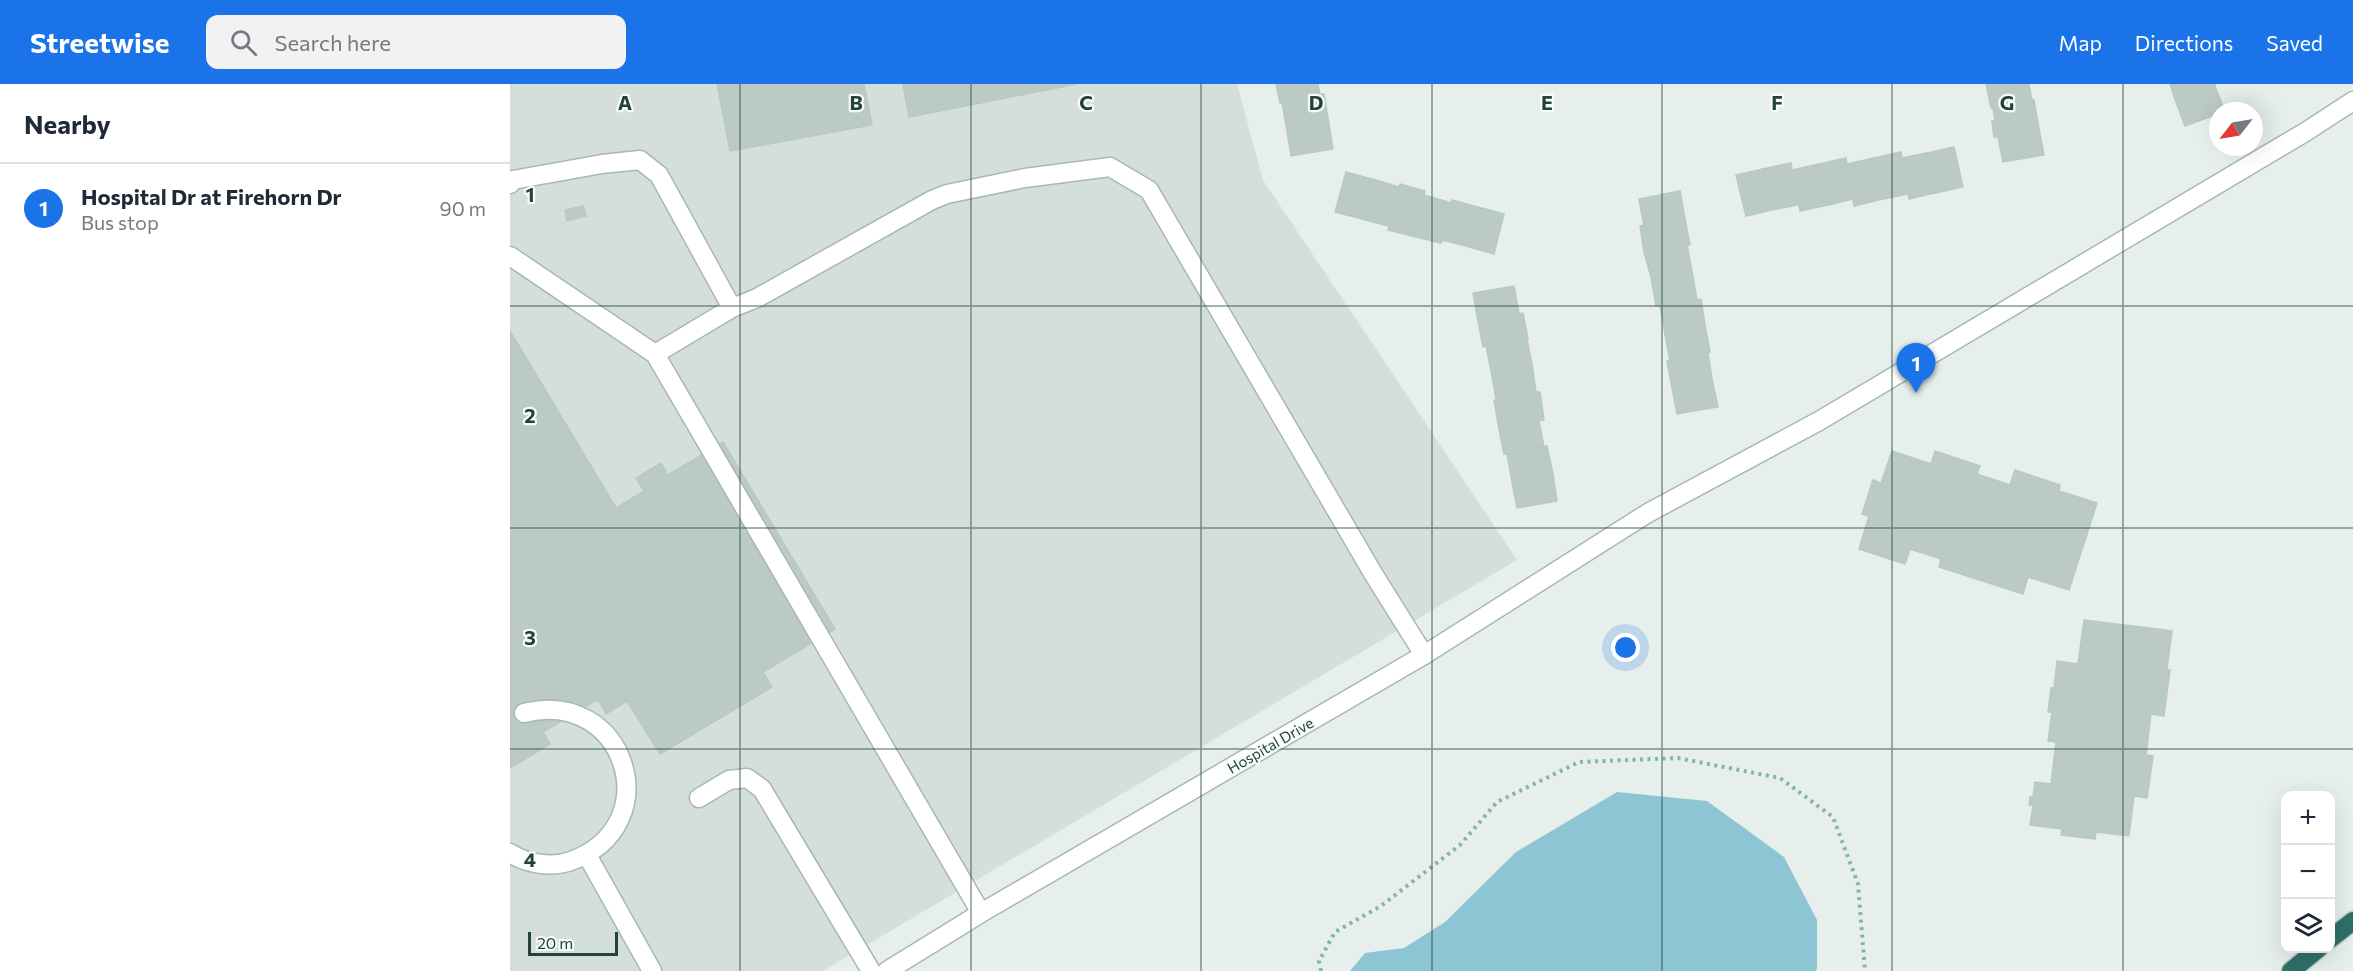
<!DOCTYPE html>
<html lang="en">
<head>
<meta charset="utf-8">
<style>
  body { margin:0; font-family:Commissioner,sans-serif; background:#f2f2f3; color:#1f2937 }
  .controls { position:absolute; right:18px; bottom:18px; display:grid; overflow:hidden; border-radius:12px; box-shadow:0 6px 24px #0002 }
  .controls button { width:54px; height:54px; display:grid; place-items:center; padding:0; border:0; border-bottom:2px solid #e0e1e3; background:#fff; color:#1f2937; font:30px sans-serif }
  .compass { position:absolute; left:1699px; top:18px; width:54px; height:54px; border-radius:50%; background:#fff; box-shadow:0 6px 24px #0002; rotate:239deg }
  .scale { position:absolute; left:18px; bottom:15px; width:90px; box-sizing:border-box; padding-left:6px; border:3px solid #23423c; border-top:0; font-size:16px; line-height:21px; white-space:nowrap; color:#23423c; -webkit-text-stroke:4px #f7fbf9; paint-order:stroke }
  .you { position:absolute; left:1116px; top:564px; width:21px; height:21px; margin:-15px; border:4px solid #fff; border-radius:50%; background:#1a73e8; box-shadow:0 0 0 9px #1a73e833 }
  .badge { display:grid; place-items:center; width:39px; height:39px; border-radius:50%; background:#1a73e8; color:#fff; font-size:20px; font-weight:700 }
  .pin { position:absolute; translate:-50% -50px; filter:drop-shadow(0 2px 3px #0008) }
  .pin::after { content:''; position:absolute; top:32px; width:21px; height:18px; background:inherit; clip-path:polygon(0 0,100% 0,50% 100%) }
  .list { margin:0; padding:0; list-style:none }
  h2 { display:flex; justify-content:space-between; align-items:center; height:78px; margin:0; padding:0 24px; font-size:26px }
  h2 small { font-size:20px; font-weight:400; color:#747a83 }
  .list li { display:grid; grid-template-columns:39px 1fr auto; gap:18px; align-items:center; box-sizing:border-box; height:90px; padding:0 24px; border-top:2px solid #e0e1e3 }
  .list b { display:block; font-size:22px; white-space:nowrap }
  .list p { margin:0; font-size:20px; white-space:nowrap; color:#747a83 }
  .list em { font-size:20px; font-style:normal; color:#747a83 }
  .icon { flex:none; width:33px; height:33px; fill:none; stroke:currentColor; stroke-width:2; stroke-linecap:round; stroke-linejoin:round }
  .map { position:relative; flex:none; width:1843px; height:887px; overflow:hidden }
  header { display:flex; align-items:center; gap:36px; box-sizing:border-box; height:84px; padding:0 30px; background:#1a73e8; color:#fff }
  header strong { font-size:28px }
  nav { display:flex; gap:33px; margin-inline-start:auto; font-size:21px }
  .search { width:420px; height:54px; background:#f2f2f3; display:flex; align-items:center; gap:15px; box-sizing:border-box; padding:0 21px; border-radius:12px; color:#747a83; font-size:22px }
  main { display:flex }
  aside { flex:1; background:#fff }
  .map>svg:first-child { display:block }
  .built { fill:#d4dfdb }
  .water { fill:#8dc5d5 }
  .building { fill:#bbcac5; stroke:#b8c9c3; stroke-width:1.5 }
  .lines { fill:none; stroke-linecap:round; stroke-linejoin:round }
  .lane-casing { stroke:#a8b8b4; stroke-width:21 }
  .street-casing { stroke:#a8b8b4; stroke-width:21 }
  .highway-casing { stroke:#c1cac8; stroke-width:21 }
  .path { stroke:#85b4a8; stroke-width:4; stroke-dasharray:3 4.5; stroke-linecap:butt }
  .lane { stroke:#fff; stroke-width:18 }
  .street { stroke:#fff; stroke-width:18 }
  .highway { stroke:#2e7067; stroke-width:18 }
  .grid { fill:none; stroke:#23423c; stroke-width:1.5; stroke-opacity:0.55 }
  .labels { text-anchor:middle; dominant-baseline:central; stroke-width:4.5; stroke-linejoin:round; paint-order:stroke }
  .street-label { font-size:15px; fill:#23423c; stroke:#f7fbf9 }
  .grid-label { font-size:20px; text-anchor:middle; font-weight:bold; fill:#23423c; stroke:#f7fbf9; stroke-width:4.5; stroke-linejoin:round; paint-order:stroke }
</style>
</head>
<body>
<header>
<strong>Streetwise</strong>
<div class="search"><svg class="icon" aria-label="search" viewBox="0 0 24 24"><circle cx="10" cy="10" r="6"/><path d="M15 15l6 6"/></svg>Search here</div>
<nav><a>Map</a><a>Directions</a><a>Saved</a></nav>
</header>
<main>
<aside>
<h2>Nearby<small></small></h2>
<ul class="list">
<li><span class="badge">1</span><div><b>Hospital Dr at Firehorn Dr</b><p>Bus stop</p></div><em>90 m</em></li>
</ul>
</aside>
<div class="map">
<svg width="1843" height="887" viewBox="0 0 1843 887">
  <rect width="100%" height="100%" fill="#e6efec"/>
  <path class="built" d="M0,0H727L753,96L1007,476L313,887H0Z"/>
  <path class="water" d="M1107,708L1197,717L1274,773L1307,836V885L1305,887H840L855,869L894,864L935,838L1006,768Z"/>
  <path class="building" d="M207,0H354L362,41L220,67Z
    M393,0H567L399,33Z
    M766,0H808L810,11L770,19Z
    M1476,0H1519L1522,17L1481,24Z
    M1660,0H1705V2L1666,18Z
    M1705,2L1715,27H1708V30L1675,42L1666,18Z
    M814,10L819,40L777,47L772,18Z
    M1524,16L1529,45L1484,53L1482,37H1485L1483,24Z
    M819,40L823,65L781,72L777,47Z
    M1529,45L1534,71L1493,78L1488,53Z
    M1444,63L1453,103L1425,109L1417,69Z
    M1391,68L1398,110L1373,115L1364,74Z
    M1417,69L1425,109L1399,115L1392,74Z
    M1336,74L1343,115L1318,121L1309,80Z
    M1364,74L1373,115L1344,122L1337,80Z
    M1281,79L1288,121L1262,126L1253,85Z
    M1309,80L1318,121L1290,127L1282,86Z
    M1253,85L1262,126L1236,132L1226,91Z
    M836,88L862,95L852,135L825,128Z
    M862,95L889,103L879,142L852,135Z
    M890,100L915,107L902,152L878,146Z
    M1170,107L1175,135L1134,142L1129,115Z
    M914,111L942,119L931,159L902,152Z
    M942,116L968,123L956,162L932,156Z
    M73,122L76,132L57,137L55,126Z
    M968,123L994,130L984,170L956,162Z
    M1175,135L1180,161L1134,168L1130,142Z
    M1177,161L1182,187L1141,193L1134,168Z
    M1182,187L1187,216L1146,222L1141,193Z
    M1004,202L1009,230L968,237L963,209Z
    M1191,215L1195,241L1155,250L1150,222Z
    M1013,229L1018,255L973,263L968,237Z
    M1195,241L1200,268L1160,277L1155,250Z
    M0,247L106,424L134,407L126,394L151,379L158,391L213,358L325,545L253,588L262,603L150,670L117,617L96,630L88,615L33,648L40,660L0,684V655L95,598L72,560L0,603Z
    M1017,256L1022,280L981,287L976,262Z
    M1198,269L1202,295L1162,304L1157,277Z
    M1022,280L1026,308L986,315L981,287Z
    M1202,295L1208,323L1167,330L1162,304Z
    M1026,308H1030L1034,336L989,345L984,316Z
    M1029,337L1034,363L994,370L989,345Z
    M1037,362L1043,390L1002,398L997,370Z
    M1382,367L1421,380L1425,367L1470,382L1467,390L1500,401L1505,386L1550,401L1549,407L1587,419L1559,506L1518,493L1513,510L1429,483L1431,475L1400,465L1395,480L1349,465L1359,432L1352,430L1363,396L1371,399Z
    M1043,390L1047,417L1007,424L1002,398Z
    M1574,536L1662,547L1657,585L1660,586L1654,632L1641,630L1636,671L1643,672L1637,714L1624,712L1619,752L1586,748L1585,755L1551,751L1552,745L1520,741L1523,721H1519L1520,713H1523L1525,698L1541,700L1546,658L1538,657L1542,628H1538L1541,604H1544L1547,577L1568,580Z
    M72,560L95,598L0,655V603Z"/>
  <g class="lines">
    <defs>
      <path id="lane" d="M0,100L3,96L92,80L130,76L149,91L222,224
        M0,172L145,270L471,829
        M145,270L222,224L247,214L422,116L437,110L515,94L600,83L639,106L864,491L914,571
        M189,714L219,696L237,694L252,705L361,887
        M0,769C17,780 42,784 61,777C160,741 115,603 14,629
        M77,771L142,887"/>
      <path id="street" d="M377,887L471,829L914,571L1138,429L1309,337L1797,47L1843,17"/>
      <path id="highway" d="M1820,855L1843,837
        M1781,887L1809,864"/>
    </defs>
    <use href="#lane" class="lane-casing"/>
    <use href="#street" class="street-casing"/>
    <use href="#highway" class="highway-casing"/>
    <path class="path" d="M811,887L809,877L825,848L871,822L950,761L987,718L1069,678L1168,674L1270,694L1323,733L1348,800L1355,887"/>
    <use href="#lane" class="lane"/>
    <use href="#street" class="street"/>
    <use href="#highway" class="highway"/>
  </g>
  <path class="grid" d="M230,0V887M461,0V887M691,0V887M922,0V887M1152,0V887M1382,0V887M1613,0V887M0,222H1843M0,444H1843M0,665H1843"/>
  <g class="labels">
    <g class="street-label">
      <text transform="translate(760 661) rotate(-30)">Hospital Drive</text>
    </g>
  </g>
  <g class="grid-label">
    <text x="115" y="26">A</text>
    <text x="346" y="26">B</text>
    <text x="576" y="26">C</text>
    <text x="806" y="26">D</text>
    <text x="1037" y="26">E</text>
    <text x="1267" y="26">F</text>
    <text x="1497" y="26">G</text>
    <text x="20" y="118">1</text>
    <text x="20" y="339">2</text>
    <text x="20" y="561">3</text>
    <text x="20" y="783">4</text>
  </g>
</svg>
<div class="controls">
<button>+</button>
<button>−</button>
<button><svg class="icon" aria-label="layers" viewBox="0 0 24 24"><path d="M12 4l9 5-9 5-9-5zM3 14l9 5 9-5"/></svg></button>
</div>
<svg class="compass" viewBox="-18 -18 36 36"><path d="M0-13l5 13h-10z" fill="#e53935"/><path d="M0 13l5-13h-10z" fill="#747a83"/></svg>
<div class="scale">20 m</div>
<div class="you"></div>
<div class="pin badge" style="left:1406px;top:309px">1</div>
</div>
</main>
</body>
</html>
